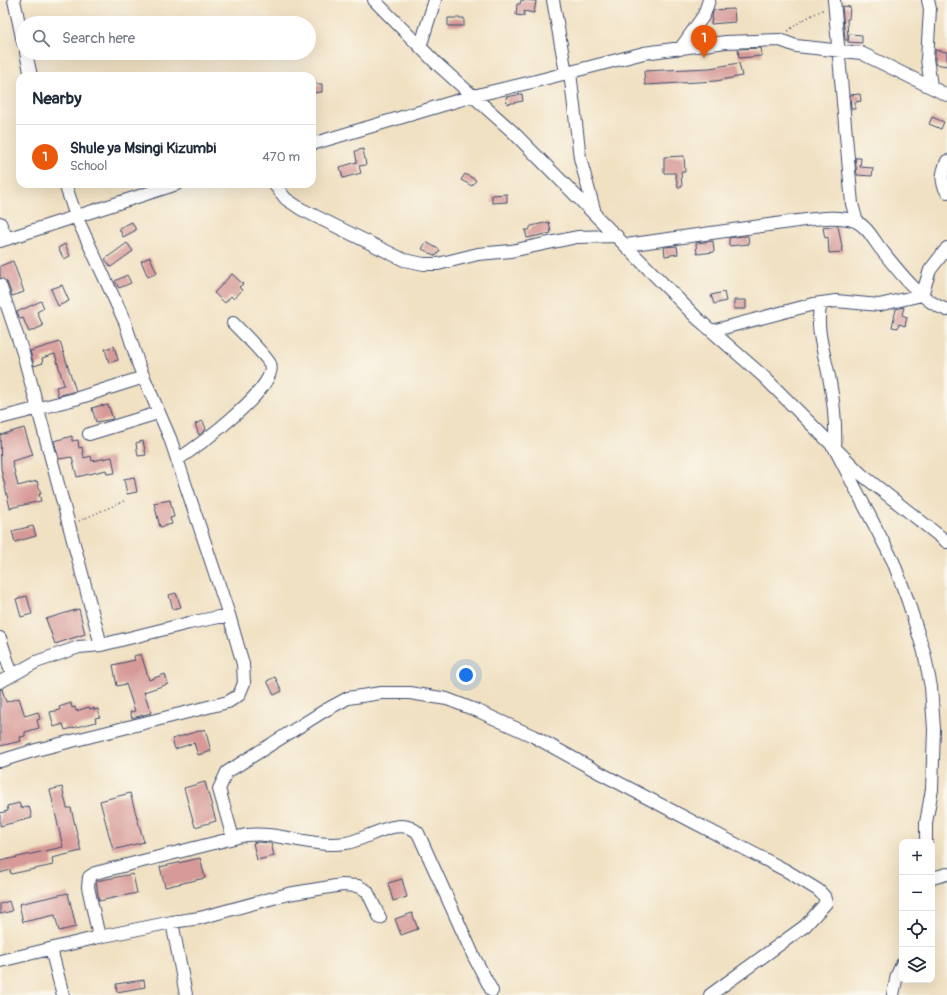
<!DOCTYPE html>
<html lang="en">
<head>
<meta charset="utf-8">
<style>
  body { margin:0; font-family:Pangolin,sans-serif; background:#f2f2f3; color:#1f2937 }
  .controls { position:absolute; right:12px; bottom:12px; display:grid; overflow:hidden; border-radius:8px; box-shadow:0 4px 16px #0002 }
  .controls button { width:36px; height:36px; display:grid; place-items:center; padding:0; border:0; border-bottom:1px solid #e0e1e3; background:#fff; color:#1f2937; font:20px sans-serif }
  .you { position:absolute; left:466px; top:675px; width:14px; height:14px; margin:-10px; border:3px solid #fff; border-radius:50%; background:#1a73e8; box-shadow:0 0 0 6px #1a73e833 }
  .badge { display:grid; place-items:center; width:26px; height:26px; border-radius:50%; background:#ea580c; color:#fff; font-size:13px; font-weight:700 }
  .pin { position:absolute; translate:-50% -33px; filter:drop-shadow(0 1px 2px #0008) }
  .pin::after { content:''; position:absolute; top:21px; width:14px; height:12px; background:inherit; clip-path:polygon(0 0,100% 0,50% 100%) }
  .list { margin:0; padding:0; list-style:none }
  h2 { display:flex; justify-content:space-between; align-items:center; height:52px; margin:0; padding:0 16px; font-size:17px }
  h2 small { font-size:13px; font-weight:400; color:#747a83 }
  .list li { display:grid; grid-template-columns:26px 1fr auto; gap:12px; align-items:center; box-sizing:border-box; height:64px; padding:0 16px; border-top:1px solid #e0e1e3 }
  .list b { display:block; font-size:15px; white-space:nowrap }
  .list p { margin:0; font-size:13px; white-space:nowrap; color:#747a83 }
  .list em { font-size:13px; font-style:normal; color:#747a83 }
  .icon { flex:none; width:22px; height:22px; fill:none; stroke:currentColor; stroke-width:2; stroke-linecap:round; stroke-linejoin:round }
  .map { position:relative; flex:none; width:947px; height:995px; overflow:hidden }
  .search { position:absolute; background:#fff; box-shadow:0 4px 16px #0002; left:16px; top:16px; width:300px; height:44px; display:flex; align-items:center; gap:10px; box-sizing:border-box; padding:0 14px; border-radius:22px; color:#747a83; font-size:15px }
  .panel { position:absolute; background:#fff; box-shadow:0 4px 16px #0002; left:16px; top:72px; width:300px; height:116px; border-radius:12px }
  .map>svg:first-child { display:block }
  .building { fill:#d79a98 }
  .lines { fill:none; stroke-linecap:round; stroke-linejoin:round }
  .minor-casing { stroke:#3b4a6d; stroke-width:14 }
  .path { stroke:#3b4a6d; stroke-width:1.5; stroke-dasharray:1 3; stroke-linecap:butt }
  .minor { stroke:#fff; stroke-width:12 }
</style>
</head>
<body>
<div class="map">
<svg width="947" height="995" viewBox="0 0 947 995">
  <rect width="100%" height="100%" fill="#fbf7ec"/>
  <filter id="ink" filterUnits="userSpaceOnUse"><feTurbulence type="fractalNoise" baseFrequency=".025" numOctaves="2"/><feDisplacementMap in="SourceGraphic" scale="8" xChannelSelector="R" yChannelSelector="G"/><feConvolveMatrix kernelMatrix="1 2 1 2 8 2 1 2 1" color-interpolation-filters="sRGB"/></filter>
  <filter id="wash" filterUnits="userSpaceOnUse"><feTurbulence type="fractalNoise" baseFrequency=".012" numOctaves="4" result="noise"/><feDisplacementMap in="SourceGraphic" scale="16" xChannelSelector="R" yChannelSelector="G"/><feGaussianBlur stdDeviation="0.9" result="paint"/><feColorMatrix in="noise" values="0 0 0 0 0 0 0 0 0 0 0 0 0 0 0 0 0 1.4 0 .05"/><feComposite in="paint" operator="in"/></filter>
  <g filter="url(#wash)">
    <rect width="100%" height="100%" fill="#f1e1c3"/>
    <g id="blocks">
      <path class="building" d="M521,0L536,1L534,13L524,11V16L516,15L517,4H520Z
        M842,6L850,7L849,19H847L848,40H845Z
        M734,9L735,22L711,24L713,10Z
        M448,18H464V26H448Z
        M849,34L862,35V43L848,42Z
        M761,48L762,56L739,58L738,49Z
        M935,50L947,52V66L935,64Z
        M739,63L742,76L716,81L645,85L644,71L710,68Z
        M312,84H322V92L312,93Z
        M522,94L523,101L507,104L506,97Z
        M860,94L861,101L855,102V109H851L850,95Z
        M932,117L944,122L941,129L929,124Z
        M363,149L366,165L359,166L361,173L343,178L340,167L357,162L355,151Z
        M684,156L685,172H681L682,187H678L675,173H664V157Z
        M855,158H861L860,167L873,168L872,176L857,175Z
        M465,174L476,180L472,186L461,180Z
        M507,194V202L492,203V195Z
        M132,222L136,230L123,237L119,228Z
        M549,222L551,233L527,238L525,230H529L531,226Z
        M838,226L843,252L829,253L828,237L825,238L823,228Z
        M742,236H748L749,244L729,246V238Z
        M713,241L714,252L697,254L696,243Z
        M426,242L440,250L436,256L422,249Z
        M127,243L133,251L111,267L105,259Z
        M65,244L70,256L64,259L58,248Z
        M677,246L678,254L665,256L664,247Z
        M150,257L157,273L148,277L141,261Z
        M13,261L24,292L12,296L7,282L0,278V266Z
        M232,274L243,284L239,287L242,290L234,299L231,296L225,303L214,293Z
        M127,275L131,283L119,288L115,281Z
        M62,285L69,301L58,306L51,289Z
        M724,292L726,301L714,304L711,295Z
        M734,300H746V309H734Z
        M41,301L44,308L37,312L43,326L29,332L23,318L20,319L17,312Z
        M904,307L902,315L907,317L905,326L899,324L898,328L892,327L896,309Z
        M60,342L76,391L58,396L56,387L64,385L55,354L42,358L43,363L34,366L30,351Z
        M114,346L118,360L109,363L105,349Z
        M102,405L103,406L108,405L113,419L96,422L92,408Z
        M203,421L206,429L199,435L195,424Z
        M24,428L33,455L12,461L18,486L37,481L41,494H39L41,501L10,508L1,469L0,435Z
        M72,436V441L78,440L79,448L82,447L84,458L91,456L92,461L112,457L115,473L107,474L106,470L77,477L72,457L59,459L54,441Z
        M143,441L146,455L138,456L136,443Z
        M134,477L137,492L127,494L124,479Z
        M170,500L174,517L170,518L172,524L160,527L154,503Z
        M33,526L36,536L15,542L12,531Z
        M176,593L181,607L173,609L169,595Z
        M27,596L32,614L21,617L16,599Z
        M79,609L85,634L55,644L46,619Z
        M141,654L149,680L165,674L168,684L144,692L151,713L132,718L130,712L135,711L126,684L117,686L113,665L135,660L134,656Z
        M275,677L282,691L274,695L267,681Z
        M0,689H2L6,702L19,698L25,716L38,712L40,719L37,720L39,728L25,732V736L20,737L21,741L0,746Z
        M71,703L72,708L75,707L76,711L89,707L90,709L94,708V710L98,709L100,717L95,718L96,722L65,730L63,724L54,727L50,712L60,710L59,707Z
        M205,729L211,751L198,755L194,743L175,749L172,739Z
        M205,782L216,821L195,827L184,788Z
        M62,787L67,808H71L81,851L52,858L53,865L11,874L10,870L0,873V861L63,847L50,790Z
        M130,793L144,842L113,850L100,801Z
        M19,803L21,808L29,806L32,818L0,826V813L8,811L7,806Z
        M258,842L271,843L274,856L257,860L253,843Z
        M200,858L205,878L165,887L160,867Z
        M133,874L137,893L99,901L96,881Z
        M402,879L407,897L393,901L388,883Z
        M68,893L76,927L59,931L55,915L23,922L19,904Z
        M9,901L12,911L0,914V904Z
        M412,913L418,929L401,935L395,919Z
        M144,980L145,987L117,992L116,984Z"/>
    </g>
  </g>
  <g filter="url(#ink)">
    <use href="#blocks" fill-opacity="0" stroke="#3b4a6d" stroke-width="1"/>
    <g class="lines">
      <defs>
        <path id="minor" d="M14,0L23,42
          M374,0L436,63L512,131L698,319L763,376L861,474L947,542
          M553,0L566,73
          M834,0L852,204L857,222
          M928,0L930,9L927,59L931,86
          M420,47L435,0
          M680,49L704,15L709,0
          M26,53L31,76
          M570,72L580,158L595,213
          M312,144L473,96L536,81L644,53L726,42L780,40L796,46L861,53L947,95
          M947,161C942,173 940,181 947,192
          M274,184L286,199L301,209L404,260L424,264H438L478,254L511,251L577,237L617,236
          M0,223L7,239
          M0,241L177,184
          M626,245L797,221C815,219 838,215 855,221C867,226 873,239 880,248C897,269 921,302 947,310
          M0,285L23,353L101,645
          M821,303C814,328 826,358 830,382C834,404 836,427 835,449L893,561L908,601L924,652L931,687L934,729L932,789L926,823V842
          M712,331L814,304L836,301L879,305L922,295L930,270L947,248
          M0,418L75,399L144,377
          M89,434L158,413
          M177,460C195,448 280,387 270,364C267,357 240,330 233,323
          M0,638L12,675
          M0,682L36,662L79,647L101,645L189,623L229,615
          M0,761L36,750L228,702L239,695L244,683L243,664L229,615L170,438L139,366L125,322L76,216L65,184
          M233,838L219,789L227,772L324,711L348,698L381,693H410L447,699L478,711L533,736L600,773L787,871L818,890L824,896L826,903L805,926L710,995
          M932,878L947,874
          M172,922L186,995
          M99,937L88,887L89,877L95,873L246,835C280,831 310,848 346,843C367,840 399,814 418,833L474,957L492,991
          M51,949L63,995
          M0,961L99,937L172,922L200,918L288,894L342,885L358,886L367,891L380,918
          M893,995L897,975L902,964"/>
      </defs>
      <use href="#minor" class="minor-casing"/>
      <path class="path" d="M788,31L801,21L824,9
        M79,521L126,500"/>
      <use href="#minor" class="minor"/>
    </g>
  </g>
</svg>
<div class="controls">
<button>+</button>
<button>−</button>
<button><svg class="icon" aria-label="locate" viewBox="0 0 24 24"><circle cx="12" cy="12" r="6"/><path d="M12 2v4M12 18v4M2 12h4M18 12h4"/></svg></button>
<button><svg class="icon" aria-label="layers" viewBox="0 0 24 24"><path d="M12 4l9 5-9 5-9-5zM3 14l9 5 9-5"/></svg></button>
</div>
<div class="you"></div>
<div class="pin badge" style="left:704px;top:58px">1</div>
<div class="search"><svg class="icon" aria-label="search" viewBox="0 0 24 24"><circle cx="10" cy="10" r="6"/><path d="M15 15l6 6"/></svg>Search here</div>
<section class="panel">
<h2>Nearby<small></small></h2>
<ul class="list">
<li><span class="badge">1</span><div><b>Shule ya Msingi Kizumbi</b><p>School</p></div><em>470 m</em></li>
</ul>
</section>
</div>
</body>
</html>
